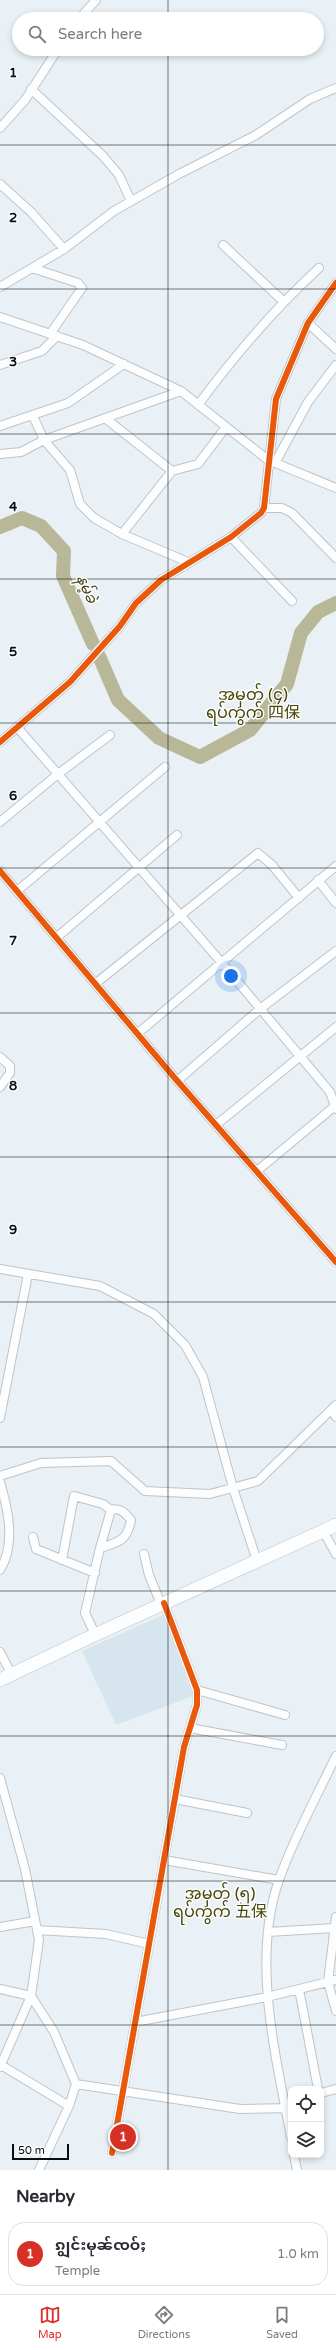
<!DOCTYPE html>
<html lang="en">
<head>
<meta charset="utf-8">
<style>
  body { margin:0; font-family:"Varela Round","Noto Sans SC","Noto Sans Myanmar",sans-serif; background:#f2f2f3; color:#2b2b33 }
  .controls { position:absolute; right:12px; bottom:12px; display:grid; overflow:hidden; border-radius:8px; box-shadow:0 2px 6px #0003 }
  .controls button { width:36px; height:36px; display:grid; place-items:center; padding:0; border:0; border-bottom:1px solid #e1e1e2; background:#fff; color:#2b2b33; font:20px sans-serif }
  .scale { position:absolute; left:12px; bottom:10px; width:57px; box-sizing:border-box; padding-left:4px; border:2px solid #0a0e11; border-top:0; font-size:11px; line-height:14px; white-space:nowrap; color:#0a0e11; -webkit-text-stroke:3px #fafdff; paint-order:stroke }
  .you { position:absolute; left:231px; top:976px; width:14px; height:14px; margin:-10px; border:3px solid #fff; border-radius:50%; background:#1a73e8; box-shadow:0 0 0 6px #1a73e833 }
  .badge { display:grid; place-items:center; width:26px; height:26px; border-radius:50%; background:#d93025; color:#fff; font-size:13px; font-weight:700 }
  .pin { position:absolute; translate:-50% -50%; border:2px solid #fff; box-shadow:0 1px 4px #0006 }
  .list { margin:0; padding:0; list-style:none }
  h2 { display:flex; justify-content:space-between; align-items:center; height:52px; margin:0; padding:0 16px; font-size:17px }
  h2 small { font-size:13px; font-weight:400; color:#7c7c81 }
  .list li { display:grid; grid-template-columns:26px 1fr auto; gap:12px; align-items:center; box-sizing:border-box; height:64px; margin:0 8px 8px; padding:0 8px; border:1px solid #e1e1e2; border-radius:16px }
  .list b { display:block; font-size:15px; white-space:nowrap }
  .list p { margin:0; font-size:13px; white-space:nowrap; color:#7c7c81 }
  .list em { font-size:13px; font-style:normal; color:#7c7c81 }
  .icon { flex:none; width:22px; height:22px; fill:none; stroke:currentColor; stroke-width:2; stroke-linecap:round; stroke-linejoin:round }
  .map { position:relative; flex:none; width:336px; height:2170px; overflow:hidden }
  .search { position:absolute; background:#fff; box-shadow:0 2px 6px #0003; left:12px; right:12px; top:12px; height:44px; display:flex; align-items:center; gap:10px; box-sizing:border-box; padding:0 14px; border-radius:22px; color:#7c7c81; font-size:15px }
  .sheet { height:124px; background:#fff }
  nav { display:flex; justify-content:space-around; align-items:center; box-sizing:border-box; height:56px; border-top:1px solid #e1e1e2; background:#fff; font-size:11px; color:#7c7c81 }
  nav a { display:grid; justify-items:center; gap:2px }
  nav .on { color:#d93025 }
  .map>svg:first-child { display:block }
  .built { fill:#d7e5ef }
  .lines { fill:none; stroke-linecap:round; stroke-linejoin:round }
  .river { stroke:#b8b898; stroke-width:14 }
  .minor-casing { stroke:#bfc4c8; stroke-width:10 }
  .tertiary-casing { stroke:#bfc4c8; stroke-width:10 }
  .trunk-casing { stroke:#bfc4c8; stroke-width:14 }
  .minor { stroke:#fcfdfe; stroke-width:8 }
  .tertiary { stroke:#fcfdfe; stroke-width:9 }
  .trunk { stroke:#fcfdfe; stroke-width:13 }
  .cycleway-casing { stroke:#fafdff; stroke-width:8 }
  .cycleway { stroke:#e8590c; stroke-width:6 }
  .grid { fill:none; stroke:#0a0e11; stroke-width:1; stroke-opacity:0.55 }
  .labels { text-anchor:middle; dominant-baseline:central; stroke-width:3; stroke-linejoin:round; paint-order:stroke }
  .water-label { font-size:15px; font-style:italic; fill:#494408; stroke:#fafdff }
  .quarter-label { font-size:16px; fill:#4c4603; stroke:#fafdff }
  .grid-label { font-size:13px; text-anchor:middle; font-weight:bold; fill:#0a0e11; stroke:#fafdff; stroke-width:3; stroke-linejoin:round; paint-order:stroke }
</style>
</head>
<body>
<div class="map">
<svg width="336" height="2170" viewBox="0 0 336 2170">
  <rect width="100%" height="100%" fill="#e9f1f6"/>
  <path class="built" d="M163,1615L193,1696L116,1725L82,1651Z"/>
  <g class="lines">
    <path class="river" d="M0,527L22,518L41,526L64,551L63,576L93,644
      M99,656L118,700L159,738L200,757L250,730L287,684L301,633L318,612L336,603"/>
    <defs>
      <path id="minor" d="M79,19L96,0
        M31,89L103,156L119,175L131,201
        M0,128L25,100L58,49
        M0,184L31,212L64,249
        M223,245L283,301
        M32,268L78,283L82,288L50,334
        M0,287L64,249L114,211L179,174L256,135L310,99L336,88
        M0,317L83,345L181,391L268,460L336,488
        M308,323L336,349
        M0,365L42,351L57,336
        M198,405C235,355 273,310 319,268
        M33,416L44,440L70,470L80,504L94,518L122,534L188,562
        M105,418L172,471
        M0,426L68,403L124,364
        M0,454L21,452L44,440L181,391
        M275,463L308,402L336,365
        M264,508H282L292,513L336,558
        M122,534L172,471L198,464L226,427
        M231,537L292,601
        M17,727L222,963L330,1092L336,1109
        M0,742L70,682L120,626L136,603L161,580L231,537L261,513L264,508L276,399L308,323L336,283
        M0,822L58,774L110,735
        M0,871L173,1076L336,1262
        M318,880L336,903
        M17,891L165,767
        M56,938L177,835
        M95,984L258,853L272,865L299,898
        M137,1034L336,866
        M0,1057L10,1066V1073L0,1087
        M177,1081L260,1009L336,951
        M216,1125L336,1027
        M257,1171L335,1106
        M0,1269L100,1286L154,1314L185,1345L203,1377L233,1488L257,1561
        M331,1410L336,1417
        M0,1418L28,1274
        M0,1476L41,1463L111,1461L145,1491L210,1494L258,1481L336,1405
        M0,1482C8,1509 16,1544 0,1570
        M323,1531L336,1554
        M33,1537L36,1549L95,1573
        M100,1548L111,1510
        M144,1554L149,1575L161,1604
        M62,1560L74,1496L103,1504L111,1510C120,1507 125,1513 131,1520C127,1541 119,1542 100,1548L85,1613L95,1634
        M0,1652L12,1675
        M197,1690L285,1715
        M190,1728L282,1745
        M0,1778L25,1869L39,1940L31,1996L0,2067
        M175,1799L247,1813
        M164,1860L279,1880
        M336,1917L328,1982L336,2011
        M0,1927L35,1921
        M37,1930L106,1934L149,1944
        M268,1932L334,1928
        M0,1989L31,1996L54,2032L76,2084L69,2106L39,2170
        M299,1989L318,2089
        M135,2022L267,1997L336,1980
        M1,2065L69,2106
        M76,2084L240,2109L286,2108
        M321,2093L336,2089
        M291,2137C276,2057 251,1959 279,1880C294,1837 317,1796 336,1756
        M294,2155L297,2170"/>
      <path id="tertiary" d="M112,2153L184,1747L197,1705V1690L164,1603"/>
      <path id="trunk" d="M0,1680L88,1638L336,1525"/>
    </defs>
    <use href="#minor" class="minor-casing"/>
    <use href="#tertiary" class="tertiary-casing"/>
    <use href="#trunk" class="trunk-casing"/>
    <use href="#minor" class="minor"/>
    <use href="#tertiary" class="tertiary"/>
    <use href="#trunk" class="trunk"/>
    <defs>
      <path id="cycleway" d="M0,742L70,682L120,626L136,603L161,580L231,537L261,513L264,508L276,399L308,323L336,283
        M0,871L173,1076L336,1262
        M112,2153L184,1747L197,1705V1690L164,1603"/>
    </defs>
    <use href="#cycleway" class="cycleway-casing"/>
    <use href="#cycleway" class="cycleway"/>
  </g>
  <path class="grid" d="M168,0V19M168,49V2170M0,145H336M0,289H336M0,434H336M0,579H336M0,723H336M0,868H336M0,1013H336M0,1157H336M0,1302H336M0,1447H336M0,1591H336M0,1736H336M0,1881H336M0,2025H336"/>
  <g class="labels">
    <g class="water-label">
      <text transform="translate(87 589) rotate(66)">နမ့်ခဲ</text>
    </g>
    <g class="quarter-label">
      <text x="253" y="695">အမှတ် (၄)<tspan x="253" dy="18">ရပ်ကွက် 四保</tspan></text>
      <text x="220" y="1894">အမှတ် (၅)<tspan x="220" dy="18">ရပ်ကွက် 五保</tspan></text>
    </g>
  </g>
  <g class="grid-label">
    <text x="13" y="77">1</text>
    <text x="13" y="222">2</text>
    <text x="13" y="366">3</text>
    <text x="13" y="511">4</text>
    <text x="13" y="656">5</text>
    <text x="13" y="800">6</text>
    <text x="13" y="945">7</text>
    <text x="13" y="1090">8</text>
    <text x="13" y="1234">9</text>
  </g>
</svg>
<div class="controls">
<button><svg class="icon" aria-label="locate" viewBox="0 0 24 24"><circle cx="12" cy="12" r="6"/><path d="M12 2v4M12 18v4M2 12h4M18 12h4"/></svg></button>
<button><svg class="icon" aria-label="layers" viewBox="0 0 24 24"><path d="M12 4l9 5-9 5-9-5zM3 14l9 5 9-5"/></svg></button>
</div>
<div class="scale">50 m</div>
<div class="you"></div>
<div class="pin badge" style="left:123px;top:2137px">1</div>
<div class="search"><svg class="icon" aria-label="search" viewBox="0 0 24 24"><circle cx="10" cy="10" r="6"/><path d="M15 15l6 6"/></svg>Search here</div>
</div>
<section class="sheet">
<h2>Nearby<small></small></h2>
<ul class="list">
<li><span class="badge">1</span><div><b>ၵျွင်းမုၼ်ၸဝ်ႈ</b><p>Temple</p></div><em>1.0 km</em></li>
</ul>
</section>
<nav>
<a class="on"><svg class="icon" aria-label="map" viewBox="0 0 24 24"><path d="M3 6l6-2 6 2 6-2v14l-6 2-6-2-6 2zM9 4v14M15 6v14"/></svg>Map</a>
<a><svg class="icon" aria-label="directions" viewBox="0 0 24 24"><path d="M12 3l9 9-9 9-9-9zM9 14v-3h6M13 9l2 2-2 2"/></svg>Directions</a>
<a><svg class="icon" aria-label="saved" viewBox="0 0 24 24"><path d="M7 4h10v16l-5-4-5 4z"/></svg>Saved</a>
</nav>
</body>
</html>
